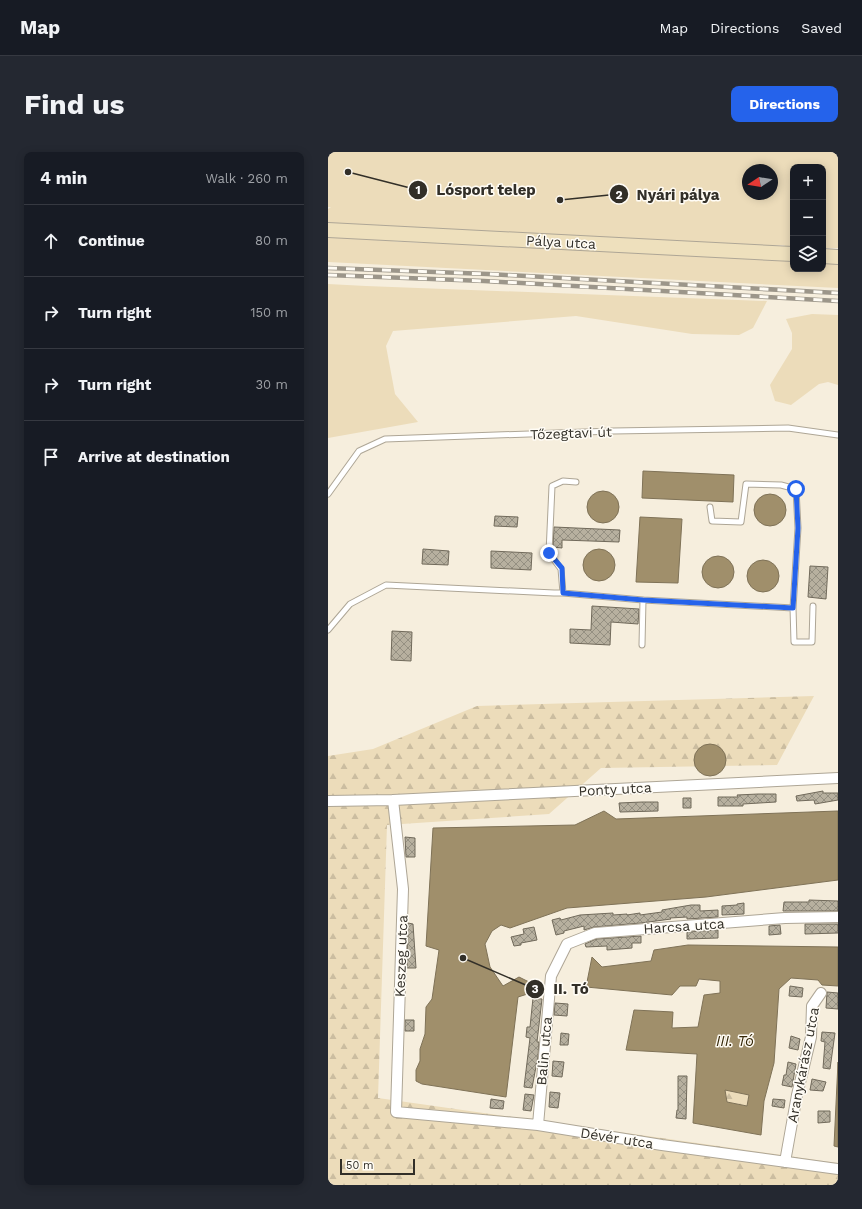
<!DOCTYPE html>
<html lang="en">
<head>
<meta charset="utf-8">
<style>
  body { margin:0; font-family:"Work Sans",sans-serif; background:#242831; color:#f1f3f6 }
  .controls { position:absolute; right:12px; top:12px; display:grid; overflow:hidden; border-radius:8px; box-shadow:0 2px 10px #0003 }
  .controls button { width:36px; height:36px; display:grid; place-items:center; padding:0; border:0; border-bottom:1px solid #363941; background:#171b24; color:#f1f3f6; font:20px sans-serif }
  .compass { position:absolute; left:414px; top:12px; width:36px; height:36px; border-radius:50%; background:#171b24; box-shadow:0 2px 10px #0003; rotate:258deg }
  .scale { position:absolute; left:12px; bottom:10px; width:75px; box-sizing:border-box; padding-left:4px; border:2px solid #322f28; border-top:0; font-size:11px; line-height:14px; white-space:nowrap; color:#322f28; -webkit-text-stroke:3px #fffcf5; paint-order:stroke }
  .stop { position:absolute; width:12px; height:12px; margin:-9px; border:3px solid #2563eb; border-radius:50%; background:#fff }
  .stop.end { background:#2563eb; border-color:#fff; box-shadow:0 1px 4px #0008 }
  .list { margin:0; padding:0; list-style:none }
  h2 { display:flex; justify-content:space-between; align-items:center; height:52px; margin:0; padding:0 16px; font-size:17px }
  h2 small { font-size:13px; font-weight:400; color:#9ea1a6 }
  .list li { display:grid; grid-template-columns:26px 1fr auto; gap:12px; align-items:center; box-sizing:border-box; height:72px; padding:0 16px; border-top:1px solid #363941 }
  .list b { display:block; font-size:15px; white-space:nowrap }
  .list em { font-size:13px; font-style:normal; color:#9ea1a6 }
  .icon { flex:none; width:22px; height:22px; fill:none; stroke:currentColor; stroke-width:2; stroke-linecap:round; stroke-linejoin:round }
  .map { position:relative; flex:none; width:510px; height:1033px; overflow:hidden; border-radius:8px }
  header { display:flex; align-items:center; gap:24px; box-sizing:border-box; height:56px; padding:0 20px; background:#171b24; border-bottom:1px solid #363941 }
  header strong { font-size:19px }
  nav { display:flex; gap:22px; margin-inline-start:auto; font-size:14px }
  .intro { display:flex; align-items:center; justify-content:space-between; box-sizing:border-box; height:96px; padding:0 24px }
  h1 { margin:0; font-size:28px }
  .button { padding:10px 18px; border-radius:8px; background:#2563eb; color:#fff; font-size:14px; font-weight:700 }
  main { display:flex; gap:24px; padding:0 24px }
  aside { flex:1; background:#171b24; border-radius:8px; box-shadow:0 2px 10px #0003 }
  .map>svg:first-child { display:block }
  .grass { fill:#ecdcba; fill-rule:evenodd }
  .forest { fill:url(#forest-firs) }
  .water { fill:#a08f6b; stroke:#7f7257; fill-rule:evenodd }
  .building { fill:url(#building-cross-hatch); stroke:#716a5b }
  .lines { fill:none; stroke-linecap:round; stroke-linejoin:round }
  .lane-casing { stroke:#aea696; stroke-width:7 }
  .street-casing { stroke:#aea696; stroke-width:12 }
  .secondary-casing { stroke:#aea696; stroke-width:16 }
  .lane { stroke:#fff; stroke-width:5 }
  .street { stroke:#fff; stroke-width:10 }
  .secondary { stroke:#eee0bd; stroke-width:14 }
  .rail-casing { stroke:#9c968a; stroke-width:4.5 }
  .rail { stroke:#fffcf5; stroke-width:3; stroke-dasharray:9; stroke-linecap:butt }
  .route { stroke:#2563eb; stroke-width:5 }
  .labels { text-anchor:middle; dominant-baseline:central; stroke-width:3; stroke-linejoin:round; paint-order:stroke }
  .street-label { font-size:14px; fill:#322f28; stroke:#fffcf5 }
  .water-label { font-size:15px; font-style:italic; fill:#362808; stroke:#fffcf5 }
  .leader { fill:none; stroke:#322f28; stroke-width:1.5 }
  .callout-dot { fill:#322f28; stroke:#fffcf5; stroke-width:1.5 }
  .mark-label { font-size:12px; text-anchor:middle; font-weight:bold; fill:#fff }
  .callout-label { font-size:15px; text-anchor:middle; font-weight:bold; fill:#322f28; stroke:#fffcf5; stroke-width:3; stroke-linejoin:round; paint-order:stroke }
</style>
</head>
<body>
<header>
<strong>Map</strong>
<nav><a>Map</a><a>Directions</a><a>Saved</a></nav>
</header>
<div class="intro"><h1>Find us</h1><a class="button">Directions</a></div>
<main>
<aside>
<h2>4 min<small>Walk · 260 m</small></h2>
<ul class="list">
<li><svg class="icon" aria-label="ahead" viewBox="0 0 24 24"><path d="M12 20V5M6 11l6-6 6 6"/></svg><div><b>Continue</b></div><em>80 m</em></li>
<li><svg class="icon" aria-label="right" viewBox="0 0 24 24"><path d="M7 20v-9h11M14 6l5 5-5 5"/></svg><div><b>Turn right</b></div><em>150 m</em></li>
<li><svg class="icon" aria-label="right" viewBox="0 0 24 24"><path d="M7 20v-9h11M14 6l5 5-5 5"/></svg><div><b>Turn right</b></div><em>30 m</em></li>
<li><svg class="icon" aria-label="arrive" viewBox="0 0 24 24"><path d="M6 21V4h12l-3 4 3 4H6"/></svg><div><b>Arrive at destination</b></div></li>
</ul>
</aside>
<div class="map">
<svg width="510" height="1033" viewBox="0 0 510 1033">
  <defs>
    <pattern id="forest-firs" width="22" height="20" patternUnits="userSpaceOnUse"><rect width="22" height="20" fill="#ecdcba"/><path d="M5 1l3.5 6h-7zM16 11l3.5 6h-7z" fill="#cbbda0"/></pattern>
    <pattern id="building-cross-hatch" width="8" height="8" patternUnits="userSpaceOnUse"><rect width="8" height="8" fill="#b7b09f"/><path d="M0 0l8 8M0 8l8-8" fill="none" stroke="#959082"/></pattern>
  </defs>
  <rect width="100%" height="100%" fill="#f6eedd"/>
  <path class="grass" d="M0,0H510V96H495V15H465V97L455,93L412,96L0,75V57L3,55H0ZM420,18H444V42H420Z
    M0,84L75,90L369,100L434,104L444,109H457L465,106V117H495V104L510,105V136L0,110Z
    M0,132L38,134L439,149L425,176L411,183L364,182L248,164L65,179L58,194L67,242L90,270L0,286Z
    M484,162L510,163V233L500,230L491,232L463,253L447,249L442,233L464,197V181L458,167Z"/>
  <path class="forest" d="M486,544L449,613L273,616L221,662L59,673L50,946L510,1011V1033H0V604L45,597L149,554Z
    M397,937L421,943L419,954L399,950Z"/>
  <path class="water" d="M315,319L406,323L405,350L314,346Z
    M259 355a16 16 0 1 1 32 0a16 16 0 1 1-32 0Z
    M426 358a16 16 0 1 1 32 0a16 16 0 1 1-32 0Z
    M312,365L354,367L350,431L308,430Z
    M255 413a16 16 0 1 1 32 0a16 16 0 1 1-32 0Z
    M374 420a16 16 0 1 1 32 0a16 16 0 1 1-32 0Z
    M419 424a16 16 0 1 1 32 0a16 16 0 1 1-32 0Z
    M366 608a16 16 0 1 1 32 0a16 16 0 1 1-32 0Z
    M276,659L288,667L510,659V728L378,745L239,756L182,776L173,773L164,779L157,792L162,815L175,834L191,825L201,830L209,839L190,845L178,945L94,932L88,929V918L92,909V897L97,882L98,855L104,847L111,798L98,794L105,676L247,673Z
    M360,793L510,795V834L494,833L490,828L463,826L451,837L446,911L436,949L433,983L365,971L369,902L298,898L306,858L345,860L344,876L370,875L376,843L392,841V829L371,827L368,834H352L344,843L258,835L264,805L274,815L323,809L326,798ZM397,938L421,943L419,954L399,950Z
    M510,910V995L506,994Z"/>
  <path class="building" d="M167,364L190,365L189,375L166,374Z
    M226,375L292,378L291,390L234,388V396L225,395Z
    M95,397L121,399L120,413L94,412Z
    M163,399L204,401L203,418L163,416Z
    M482,414L500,415L498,447L480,445Z
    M264,454L311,457L310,472L283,470L282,493L242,491V477L263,478Z
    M64,479L84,480L83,509L63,508Z
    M495,639V641H510V648L487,652L486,648L469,649L468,644Z
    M430,642H448V650L415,652V654H390V645H410L409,643Z
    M355,646H363V656H355Z
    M314,650H330V659L292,660L291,651Z
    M77,685L87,686V705H78Z
    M481,748L510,749V759H455L456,750H481Z
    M416,751V762L394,763V754L409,753V752Z
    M363,753H372V759L390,758V765L359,767V765L342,766L343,767L313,771L266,775L256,778V774L236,779V781L228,783L224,768L232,766L233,768L252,763L285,761V763L299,762V763L312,761V763L334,760V758Z
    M80,771L85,772L88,816H79Z
    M477,772H510V781L477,782Z
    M452,773L453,782L441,783V774Z
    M206,775L209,788L193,791V793L186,794L183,785L196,782L195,777Z
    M390,778V786L359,787V780Z
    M313,784V791H304V796L279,798V794L258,795L257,792L268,787Z
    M462,834L475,836L474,845L461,844Z
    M499,840L510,841V857L498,856Z
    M205,846L214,847L209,890H211L210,904L204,936L196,935L202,886L198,885L199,875H202Z
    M227,851L240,852L239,864L226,863Z
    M77,868H86V879H77Z
    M494,880L507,881L502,917L495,916L497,890L493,889Z
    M233,881L241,882L240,893H232Z
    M463,884L472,887L470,898L461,896Z
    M225,909L236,910L234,925L224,924Z
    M460,910L468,912L464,935L454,933L456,923H458Z
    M350,924H359L358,967L348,966L349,958H350Z
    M484,927L498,930L495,939L482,938Z
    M222,940L232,941L230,956L221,955Z
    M197,942L206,943L203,959L195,958Z
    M163,947L176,949L175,957L162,956Z
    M445,947L457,948L456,956L444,954Z
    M490,959H502V970L490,971Z"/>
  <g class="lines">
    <defs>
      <path id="lane" d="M248,330L235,329L224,334L221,401L233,417L235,441L315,448
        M0,342L31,299L57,287L285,279L460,276L510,283
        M382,355L384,369L413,370L418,332L453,333L468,337L470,376L465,456L466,490H484L485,454
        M0,478L22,452L58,433L226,441H235
        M314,493L315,448L465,456"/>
      <path id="street" d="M65,648L75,737L68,960L210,973L334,993L510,1017
        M0,649L65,648L510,626
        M210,973L223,824L239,792L267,781L457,766L510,765
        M457,1010L469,943L483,885L484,854L493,841"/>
      <path id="secondary" d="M0,78L465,102
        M495,104L510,105"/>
    </defs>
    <use href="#lane" class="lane-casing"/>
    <use href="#street" class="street-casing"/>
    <use href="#secondary" class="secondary-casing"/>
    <use href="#lane" class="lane"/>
    <use href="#street" class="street"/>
    <use href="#secondary" class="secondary"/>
    <defs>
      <path id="rail" d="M0,116L160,122L510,141
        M0,123L156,129L510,149"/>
    </defs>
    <use href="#rail" class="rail-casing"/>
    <use href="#rail" class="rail"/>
  </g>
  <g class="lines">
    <path class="route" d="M221,401L234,416L235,441L315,448L465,456L470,376L468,337"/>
  </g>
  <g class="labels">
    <g class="street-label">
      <text transform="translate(233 90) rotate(3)">Pálya utca</text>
      <text transform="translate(243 281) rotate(-2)">Tőzegtavi út</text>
      <text transform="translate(287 637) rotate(-3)">Ponty utca</text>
      <text transform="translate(356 774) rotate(-4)">Harcsa utca</text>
      <text transform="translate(73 804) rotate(-88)">Keszeg utca</text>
      <text transform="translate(216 899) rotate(-85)">Balin utca</text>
      <text transform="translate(475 913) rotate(-79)">Aranykárász utca</text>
      <text transform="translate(289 986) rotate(9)">Dévér utca</text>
    </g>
    <g class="water-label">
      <text x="407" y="889">III. Tó</text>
    </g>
  </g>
  <path class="leader" d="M20 20L90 38M232 48L291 42M135 806L207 837"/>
  <g class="callout-dot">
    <circle cx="20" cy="20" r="4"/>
    <circle cx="232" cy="48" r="4"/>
    <circle cx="135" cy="806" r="4"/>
    <circle cx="90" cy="38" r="10"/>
    <circle cx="291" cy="42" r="10"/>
    <circle cx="207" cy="837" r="10"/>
  </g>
  <g class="mark-label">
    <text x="90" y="42">1</text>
    <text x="291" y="47">2</text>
    <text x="207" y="841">3</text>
  </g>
  <g class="callout-label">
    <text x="158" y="43">Lósport telep</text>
    <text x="350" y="48">Nyári pálya</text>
    <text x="243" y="842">II. Tó</text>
  </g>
</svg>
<div class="controls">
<button>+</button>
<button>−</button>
<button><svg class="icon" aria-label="layers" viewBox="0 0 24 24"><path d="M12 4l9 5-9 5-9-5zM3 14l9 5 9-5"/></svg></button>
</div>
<svg class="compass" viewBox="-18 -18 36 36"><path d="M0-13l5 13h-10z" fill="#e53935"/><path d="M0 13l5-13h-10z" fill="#9ea1a6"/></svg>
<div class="scale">50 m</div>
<div class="stop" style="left:468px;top:337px"></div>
<div class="stop end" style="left:221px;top:401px"></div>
</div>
</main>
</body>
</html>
